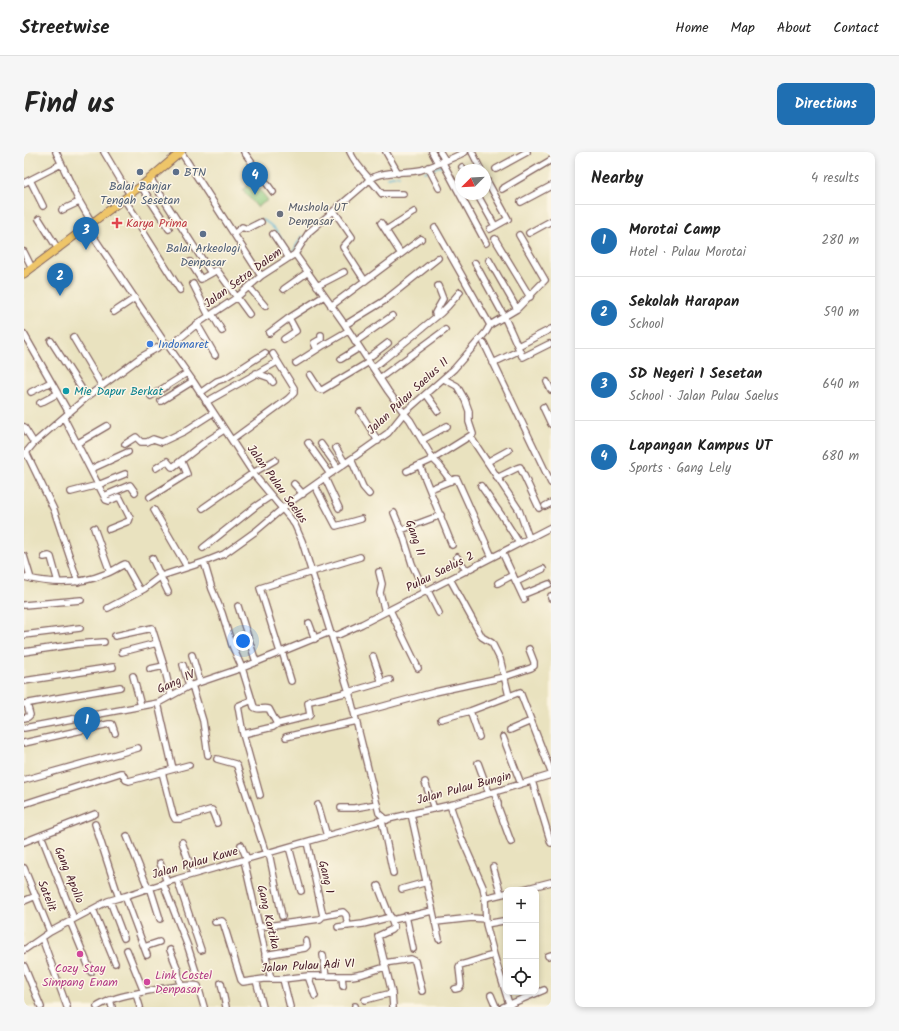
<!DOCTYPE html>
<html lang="en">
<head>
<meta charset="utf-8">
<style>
  body { margin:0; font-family:Kalam,sans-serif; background:#f6f6f6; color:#222 }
  .controls { position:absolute; right:12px; bottom:12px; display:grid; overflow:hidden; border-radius:8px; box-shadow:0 2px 6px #0003 }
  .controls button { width:36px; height:36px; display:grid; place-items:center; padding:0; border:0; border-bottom:1px solid #e0e0e0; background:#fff; color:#222; font:20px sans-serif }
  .compass { position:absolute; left:431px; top:12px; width:36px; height:36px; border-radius:50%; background:#fff; box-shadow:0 2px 6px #0003; rotate:246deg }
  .you { position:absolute; left:219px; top:489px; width:14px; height:14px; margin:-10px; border:3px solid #fff; border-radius:50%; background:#1a73e8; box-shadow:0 0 0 6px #1a73e833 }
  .badge { display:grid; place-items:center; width:26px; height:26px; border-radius:50%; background:#1f6fb2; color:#fff; font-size:13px; font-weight:700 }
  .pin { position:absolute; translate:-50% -33px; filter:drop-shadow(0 1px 2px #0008) }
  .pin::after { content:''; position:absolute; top:21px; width:14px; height:12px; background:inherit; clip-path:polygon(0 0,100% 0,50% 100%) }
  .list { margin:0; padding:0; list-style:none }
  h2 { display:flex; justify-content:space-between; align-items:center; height:52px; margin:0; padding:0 16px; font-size:17px }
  h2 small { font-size:13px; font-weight:400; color:#767676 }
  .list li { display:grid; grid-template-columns:26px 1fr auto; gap:12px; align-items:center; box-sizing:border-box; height:72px; padding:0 16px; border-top:1px solid #e0e0e0 }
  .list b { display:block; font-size:15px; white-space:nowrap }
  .list p { margin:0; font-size:13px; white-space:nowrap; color:#767676 }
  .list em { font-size:13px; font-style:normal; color:#767676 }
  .icon { flex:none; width:22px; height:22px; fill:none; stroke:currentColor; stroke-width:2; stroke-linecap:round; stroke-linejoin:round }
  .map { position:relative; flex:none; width:527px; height:855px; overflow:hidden; border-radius:8px }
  header { display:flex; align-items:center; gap:24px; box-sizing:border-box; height:56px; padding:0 20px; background:#fff; border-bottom:1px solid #e0e0e0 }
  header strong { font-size:19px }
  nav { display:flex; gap:22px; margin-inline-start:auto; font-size:14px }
  .intro { display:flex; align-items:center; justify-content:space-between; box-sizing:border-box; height:96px; padding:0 24px }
  h1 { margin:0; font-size:28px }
  .button { padding:10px 18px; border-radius:8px; background:#1f6fb2; color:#fff; font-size:14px; font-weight:700 }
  main { display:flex; gap:24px; padding:0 24px }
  aside { flex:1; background:#fff; border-radius:8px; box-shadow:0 2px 6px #0003 }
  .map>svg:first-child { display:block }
  .green { fill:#8fcb80; stroke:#6c7556 }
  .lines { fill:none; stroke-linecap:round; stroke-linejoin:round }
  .stream { stroke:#58b4d6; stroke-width:1.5 }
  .minor-casing { stroke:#82635f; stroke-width:8 }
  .major-casing { stroke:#82635f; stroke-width:9 }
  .minor { stroke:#fff; stroke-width:5.5 }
  .major { stroke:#eec569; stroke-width:7 }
  .service-dot { fill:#5c6f8a; stroke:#fcf5e5; stroke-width:1.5 }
  .worship-dot { fill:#6b7280; stroke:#fcf5e5; stroke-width:1.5 }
  .health-dot { fill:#e0444e; stroke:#fcf5e5; stroke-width:1.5 }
  .shop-dot { fill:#3f7fe0; stroke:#fcf5e5; stroke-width:1.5 }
  .culture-dot { fill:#0f9aa8; stroke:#fcf5e5; stroke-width:1.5 }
  .hotel-dot { fill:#d1479c; stroke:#fcf5e5; stroke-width:1.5 }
  .labels { text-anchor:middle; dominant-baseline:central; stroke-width:3; stroke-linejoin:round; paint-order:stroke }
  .service-label { font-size:12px; fill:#4e5e75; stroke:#fcf5e5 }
  .worship-label { font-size:12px; fill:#5b616d; stroke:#fcf5e5; text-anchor:start }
  .health-label { font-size:12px; fill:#be3a42; stroke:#fcf5e5; text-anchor:start }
  .street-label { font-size:12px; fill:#4a1f2b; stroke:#fcf5e5 }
  .shop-label { font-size:12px; fill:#366cbe; stroke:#fcf5e5; text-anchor:start }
  .culture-label { font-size:12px; fill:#0d838f; stroke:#fcf5e5; text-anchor:start }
  .hotel-label { font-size:12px; fill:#b23c85; stroke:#fcf5e5 }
</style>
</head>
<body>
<header>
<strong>Streetwise</strong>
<nav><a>Home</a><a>Map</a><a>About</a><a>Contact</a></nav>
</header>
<div class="intro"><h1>Find us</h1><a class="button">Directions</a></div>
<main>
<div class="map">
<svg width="527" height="855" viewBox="0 0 527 855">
  <rect width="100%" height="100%" fill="#fcf5e5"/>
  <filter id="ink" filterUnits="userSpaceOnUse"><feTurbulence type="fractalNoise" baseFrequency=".025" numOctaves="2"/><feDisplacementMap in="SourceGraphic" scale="8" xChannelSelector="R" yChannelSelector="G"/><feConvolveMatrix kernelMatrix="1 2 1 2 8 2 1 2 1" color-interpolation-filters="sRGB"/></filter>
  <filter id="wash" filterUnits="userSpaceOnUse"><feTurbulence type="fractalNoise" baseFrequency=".012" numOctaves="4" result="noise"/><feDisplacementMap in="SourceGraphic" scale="16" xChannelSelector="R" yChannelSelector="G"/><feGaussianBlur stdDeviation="0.9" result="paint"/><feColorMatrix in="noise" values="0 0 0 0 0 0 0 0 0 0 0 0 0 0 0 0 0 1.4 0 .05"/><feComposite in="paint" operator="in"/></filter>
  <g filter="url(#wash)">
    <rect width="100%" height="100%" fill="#e9e2bf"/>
    <path class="green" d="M228,29L244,48L233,55L219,38Z"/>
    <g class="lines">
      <path class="stream" d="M401,20L418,13
        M347,22L355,21
        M363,25L375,23
        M314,51L340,27
        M238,68C252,73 258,89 265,100L270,99L273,92L279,84
        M223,73L231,70"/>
    </g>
  </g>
  <g filter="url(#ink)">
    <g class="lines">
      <defs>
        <path id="minor" d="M32,0L54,47L68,71
          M80,0L99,32L106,42
          M157,0L237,124
          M220,0L249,40
          M326,0C333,16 348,28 358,42H379
          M362,0L374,21
          M408,0L414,11
          M416,0L421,8
          M448,0L457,18
          M418,9L462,91
          M404,15L415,36
          M438,15L440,18
          M472,17L503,0
          M461,25L484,67L466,77
          M126,26L187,121
          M6,28L19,54
          M0,31L37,12
          M117,34L145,77
          M478,37L527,8
          M453,42L471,74
          M100,47L112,65L120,81L156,138
          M497,50L527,34
          M38,58L55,50
          M310,59L328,85L319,95L341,129
          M15,67L34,97
          M357,71L377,102
          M63,75L139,188L145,195L169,229L231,324L266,366L271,373L278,389L325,540L355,661L363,668
          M411,76L466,173
          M362,78L390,60
          M505,81L527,69
          M210,82L218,75L223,77L237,70
          M249,82L265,106
          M495,83L521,128
          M471,87L506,145
          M0,100L8,116
          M271,102L321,173L364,239L380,261L386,268L409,307L415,313L427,329
          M465,108L493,157
          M166,110L177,127L193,118L225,162
          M451,111L480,164L498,204L499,205L525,192
          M169,132L185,164
          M293,134L320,120
          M225,135L241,154
          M260,137L284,120
          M307,154L397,87
          M90,160L111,146
          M188,162L198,179
          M412,164L411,161L419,147L414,134
          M173,172L191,203
          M321,173L360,149L414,106
          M245,181L265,166L300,144
          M0,182L45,261
          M49,185L78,234
          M260,187L272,179L265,166
          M27,189L63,245
          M331,190L368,164
          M460,191L527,331
          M494,194L527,177
          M145,195L173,172L212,146L237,124L271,102L285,80L341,32C353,17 379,22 397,18C409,14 429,6 441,0
          M293,197L290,191L297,187V183
          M317,207L335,196
          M343,207L364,191
          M272,211L300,193L324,179
          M469,211L492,200
          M349,216L417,161L424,154L436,140
          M232,221L246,226L249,230
          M286,223L295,237L298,238L345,210
          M356,226L421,178
          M523,230L527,238
          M7,240L27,230
          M176,241L193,229L202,226L241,201
          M402,242L414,259
          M127,244L163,221
          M137,249L169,229
          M182,250L253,210
          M16,251L33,242
          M519,255L527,272
          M336,260L354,289
          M40,266L82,348L85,349L94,345L96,346L106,366L105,369L85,377
          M0,275L10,291
          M446,284L495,358L505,386
          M208,288L264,247L270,241V236L249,202
          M398,288L423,274
          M54,291L83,274
          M284,291L306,322
          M101,292L112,285L117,290H123L129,287L138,290L161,279L189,261
          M297,292L314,316
          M312,296L321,311
          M2,300L30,358L54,430
          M0,303L10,291L63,245L117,205L142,191
          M327,307L339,335L345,342
          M463,310L485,298
          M396,314L428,393
          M132,316L143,309L148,315H149L180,291L200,278
          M67,317L104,300
          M383,319L409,307L449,282L445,270V259L441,248L433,234L420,227
          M301,326L315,356
          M473,326L493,316L496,315L515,356
          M270,332L279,342
          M291,334L312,374L337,367
          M457,334L478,364L495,391
          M406,337L431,327H433L468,405
          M47,340L74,333L101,322
          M80,344L106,333L111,340
          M126,345L163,322L158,310
          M521,354L527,351
          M179,356L229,321L251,308
          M130,358L163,415
          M370,361L379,383L388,412L401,440
          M70,376L86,420
          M377,378L417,363
          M179,396L232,354L247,344
          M478,400L500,447
          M0,404L7,427
          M20,405L25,404L27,405L34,430
          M433,405L443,419
          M128,406L144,440
          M180,410L188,437L198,461L208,493L218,516L230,555C234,559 240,555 245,557L253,572
          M355,420L358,432L356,441L361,460
          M0,425C27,432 55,433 81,422C88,420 94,415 101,412L116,439
          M426,427L458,485L468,491L476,507L485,544
          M492,430L519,417
          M474,431L489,423
          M404,439L415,461
          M498,443L525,432
          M527,444V446
          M0,453L57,448
          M214,454L232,510
          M84,456L120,437L137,424L180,410L200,402L232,379L265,351L364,281L380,261L430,217L462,180L466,173L493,157L521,128
          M366,458L394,516
          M285,471L291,487
          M0,483L56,476
          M307,483H314L338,472L527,375
          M91,484L128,476L140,514L147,543
          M258,499L267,529
          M0,500L53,492L80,490
          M98,500L133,491
          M256,500L236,436L336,405
          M168,503L176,530
          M349,504L358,531
          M159,513L165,534
          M126,517L140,514
          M109,524L117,554
          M0,529L89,515
          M168,533L179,569L184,603
          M228,548L214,554L219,582L236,643
          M134,551L149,617
          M0,552L96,535
          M446,559L455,585
          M331,562L411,540L480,525L507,516L510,514V510L505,497
          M0,566L4,565L6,563L3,552
          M417,567L446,559L496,540L527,620
          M0,576L134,551L165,534L218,516L306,480
          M486,578L507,569
          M219,582L249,575L253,572L285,564L286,563L284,551L286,549L325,540L366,528
          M262,585L291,578L332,569
          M479,585L497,632
          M0,591L85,572H88L91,581
          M193,607L211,612L213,614L242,702
          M454,611L465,641
          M138,620L149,663L151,667H156L186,658H188L193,671
          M0,628L114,596
          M508,629L527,691
          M401,630L410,657
          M470,640L474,651V655L487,690
          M0,652L96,621H98L102,628L105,629L165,613
          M294,653L303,684
          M426,653L437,685L459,735L461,746L462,772L470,803L486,855
          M317,656H330L353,652
          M387,662L415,787
          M358,669L369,721
          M71,672L95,746
          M103,684L124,736
          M19,688L50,767
          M0,690L71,662
          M158,690L169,722
          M283,690L299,764
          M217,693L223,707
          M265,695L277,739
          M245,701L258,764
          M220,708L247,827
          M136,711L143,730
          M469,715L477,742
          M0,716L26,780
          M153,727L177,798
          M139,731L164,795L173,823
          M354,734L370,775L367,778L354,784L368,841L369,855
          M126,735L136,767
          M378,737L403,730
          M496,738L527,730
          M101,744L123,803
          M461,746L482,741
          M0,749L12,744
          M86,749L100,786
          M69,757L91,811
          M382,764L389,797
          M368,768L408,759
          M46,769L67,820
          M191,770L198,769L199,770L217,828L219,830L240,827H259L284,824H328L339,822L361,815
          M412,770L448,766L461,767
          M462,772L479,769
          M235,775L296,767L299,764L319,760L322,763L324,774
          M314,775L339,772L367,765
          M18,786L43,855
          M120,795L135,790
          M0,798L26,780L50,767L84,749L101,744L153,727L351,670L430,652L527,623
          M103,798L120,840
          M146,798L154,818C153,824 158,828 156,834
          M241,803L281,796L283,794L282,789
          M299,803L302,824
          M524,804L527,803
          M360,811L387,807L391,809L398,839
          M0,814L17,855
          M284,824L291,844
          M318,824L319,834
          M259,827L266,855
          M232,828L239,855
          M197,831L202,855
          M431,837L435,836L437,833L435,815L436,813C448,810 458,806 470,803
          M112,842L116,855
          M467,843L472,855
          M86,848L88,855
          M341,848L368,841
          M331,854V855
          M73,855C77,852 82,850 87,848C98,843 166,830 174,834L180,855
          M479,855L520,838"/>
        <path id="major" d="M0,122L117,34L157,0"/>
      </defs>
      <use href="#minor" class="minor-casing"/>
      <use href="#major" class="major-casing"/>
      <use href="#minor" class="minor"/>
      <use href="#major" class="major"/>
    </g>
  </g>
  <g class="service-dot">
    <circle cx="116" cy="20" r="4"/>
    <circle cx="152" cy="20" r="4"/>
    <circle cx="179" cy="82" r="4"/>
  </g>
  <circle class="worship-dot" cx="256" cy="62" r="4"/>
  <path class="health-dot" d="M91 65h4v4h4v4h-4v4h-4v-4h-4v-4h4z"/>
  <circle class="shop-dot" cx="126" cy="192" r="4"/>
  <circle class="culture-dot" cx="42" cy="239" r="4"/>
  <g class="hotel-dot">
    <circle cx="56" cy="802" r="4"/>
    <circle cx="123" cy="830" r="4"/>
  </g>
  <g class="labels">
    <g class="service-label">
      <text x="160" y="20" text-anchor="start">BTN</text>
      <text x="116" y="34">Balai Banjar<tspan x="116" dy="14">Tengah Sesetan</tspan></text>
      <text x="179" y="96">Balai Arkeologi<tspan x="179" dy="14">Denpasar</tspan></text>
    </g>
    <g class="worship-label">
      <text x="264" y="55">Mushola UT<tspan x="264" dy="14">Denpasar</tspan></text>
    </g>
    <g class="health-label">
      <text x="102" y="71">Karya Prima</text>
    </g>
    <g class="street-label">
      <text transform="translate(219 126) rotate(-36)">Jalan Setra Dalem</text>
      <text transform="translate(384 244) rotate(-43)">Jalan Pulau Saelus II</text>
      <text transform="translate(253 332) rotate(54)">Jalan Pulau Saelus</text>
      <text transform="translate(391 386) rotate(71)">Gang II</text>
      <text transform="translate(416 420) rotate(-27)">Pulau Saelus 2</text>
      <text transform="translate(152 530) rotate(-25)">Gang IV</text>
      <text transform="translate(440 636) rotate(-15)">Jalan Pulau Bungin</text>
      <text transform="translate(171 711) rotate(-16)">Jalan Pulau Kawe</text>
      <text transform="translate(45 723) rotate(68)">Gang Apollo</text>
      <text transform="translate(302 725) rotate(77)">Gang 1</text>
      <text transform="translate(23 744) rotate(68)">Satelit</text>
      <text transform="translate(244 765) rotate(77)">Gang Kartika</text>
      <text transform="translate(284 814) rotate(-3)">Jalan Pulau Adi VI</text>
    </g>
    <g class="shop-label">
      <text x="134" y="192">Indomaret</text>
    </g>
    <g class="culture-label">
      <text x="50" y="239">Mie Dapur Berkat</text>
    </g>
    <g class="hotel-label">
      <text x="56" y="816">Cozy Stay<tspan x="56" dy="14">Simpang Enam</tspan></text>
      <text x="131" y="823" text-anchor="start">Link Costel<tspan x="131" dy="14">Denpasar</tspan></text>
    </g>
  </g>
</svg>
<div class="controls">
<button>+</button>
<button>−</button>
<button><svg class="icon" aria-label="locate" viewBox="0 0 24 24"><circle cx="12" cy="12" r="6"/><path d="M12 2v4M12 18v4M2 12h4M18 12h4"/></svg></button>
</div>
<svg class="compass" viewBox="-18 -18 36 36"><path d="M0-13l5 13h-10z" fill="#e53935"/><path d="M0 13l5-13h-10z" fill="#767676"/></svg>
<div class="you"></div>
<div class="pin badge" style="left:63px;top:588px">1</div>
<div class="pin badge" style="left:36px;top:144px">2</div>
<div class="pin badge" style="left:62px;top:98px">3</div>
<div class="pin badge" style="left:231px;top:43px">4</div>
</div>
<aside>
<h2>Nearby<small>4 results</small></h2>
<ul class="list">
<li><span class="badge">1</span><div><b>Morotai Camp</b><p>Hotel · Pulau Morotai</p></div><em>280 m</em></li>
<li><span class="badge">2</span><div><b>Sekolah Harapan</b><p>School</p></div><em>590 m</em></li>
<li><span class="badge">3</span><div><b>SD Negeri 1 Sesetan</b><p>School · Jalan Pulau Saelus</p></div><em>640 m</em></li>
<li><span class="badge">4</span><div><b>Lapangan Kampus UT</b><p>Sports · Gang Lely</p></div><em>680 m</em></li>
</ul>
</aside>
</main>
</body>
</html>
